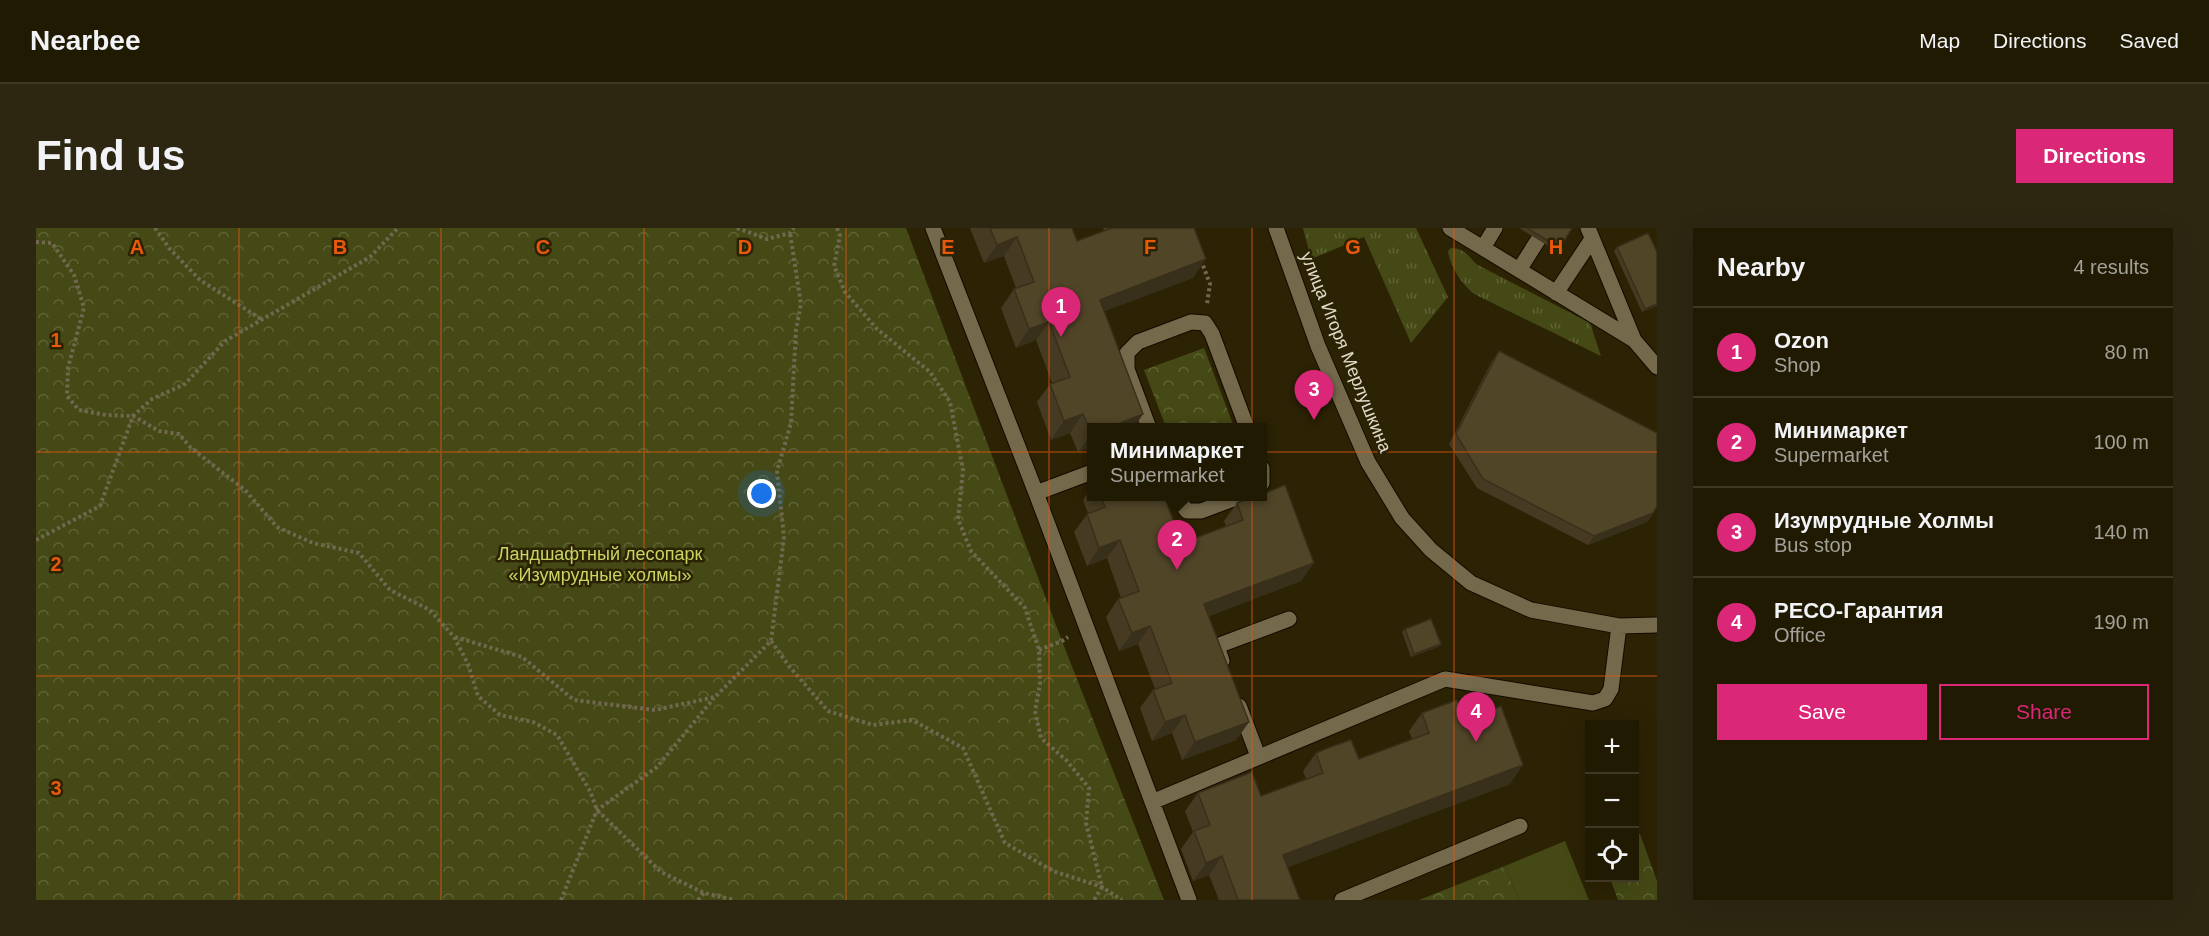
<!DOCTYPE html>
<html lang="en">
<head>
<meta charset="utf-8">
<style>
  body { margin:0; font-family:Helvetica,sans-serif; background:#2d2712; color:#f1f3f6 }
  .controls { position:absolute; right:18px; bottom:18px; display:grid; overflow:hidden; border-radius:0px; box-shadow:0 6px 24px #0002 }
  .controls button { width:54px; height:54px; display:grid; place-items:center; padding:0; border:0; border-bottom:2px solid #3e3825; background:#211a03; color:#f1f3f6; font:30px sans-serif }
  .you { position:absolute; left:726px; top:266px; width:21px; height:21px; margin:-15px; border:4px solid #fff; border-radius:50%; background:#1a73e8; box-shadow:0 0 0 9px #1a73e833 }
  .badge { display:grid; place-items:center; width:39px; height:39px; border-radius:50%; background:#db2777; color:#fff; font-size:20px; font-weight:700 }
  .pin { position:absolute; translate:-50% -50px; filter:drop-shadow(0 2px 3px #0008) }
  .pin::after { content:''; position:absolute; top:32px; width:21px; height:18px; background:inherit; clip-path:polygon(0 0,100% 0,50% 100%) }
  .popup { position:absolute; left:1051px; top:195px; width:180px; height:78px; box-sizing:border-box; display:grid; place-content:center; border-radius:0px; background:#211a03; filter:drop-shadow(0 2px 4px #0005); font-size:20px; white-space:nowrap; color:#a2a19a }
  .popup b { font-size:22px; color:#f1f3f6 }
  .popup::after { content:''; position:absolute; left:50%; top:100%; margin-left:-12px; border:12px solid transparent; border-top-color:#211a03 }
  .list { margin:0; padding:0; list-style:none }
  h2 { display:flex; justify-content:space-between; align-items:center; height:78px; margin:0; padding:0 24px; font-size:26px }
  h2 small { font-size:20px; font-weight:400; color:#a2a19a }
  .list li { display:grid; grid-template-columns:39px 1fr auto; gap:18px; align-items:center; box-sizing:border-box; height:90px; padding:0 24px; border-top:2px solid #3e3825 }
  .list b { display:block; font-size:22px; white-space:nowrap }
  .list p { margin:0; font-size:20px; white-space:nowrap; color:#a2a19a }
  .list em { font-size:20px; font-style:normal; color:#a2a19a }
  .actions { display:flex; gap:12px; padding:18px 24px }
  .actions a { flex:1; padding:14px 0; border:2px solid #db2777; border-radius:0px; text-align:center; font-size:21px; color:#db2777 }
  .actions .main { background:#db2777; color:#fff }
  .icon { flex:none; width:33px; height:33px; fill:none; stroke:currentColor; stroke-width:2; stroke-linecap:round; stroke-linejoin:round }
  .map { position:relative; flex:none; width:1621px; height:672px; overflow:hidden; border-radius:0px }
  header { display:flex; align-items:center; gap:36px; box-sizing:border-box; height:84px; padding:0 30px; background:#211a03; border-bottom:2px solid #3e3825 }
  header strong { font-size:28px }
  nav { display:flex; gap:33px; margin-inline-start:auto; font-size:21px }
  .intro { display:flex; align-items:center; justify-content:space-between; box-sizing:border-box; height:144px; padding:0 36px }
  h1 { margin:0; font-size:42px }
  .button { padding:15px 27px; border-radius:0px; background:#db2777; color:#fff; font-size:21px; font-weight:700 }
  main { display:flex; gap:36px; padding:0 36px }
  aside { flex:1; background:#211a03; border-radius:0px; box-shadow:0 6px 24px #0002 }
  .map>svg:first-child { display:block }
  .grass { fill:url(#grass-tufts) }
  .park { fill:url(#park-crowns) }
  .pitch { fill:#444915 }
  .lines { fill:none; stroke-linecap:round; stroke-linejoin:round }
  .minor-casing { stroke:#130b00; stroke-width:17 }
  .path { stroke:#70684f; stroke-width:4; stroke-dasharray:3 3; stroke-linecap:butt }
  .minor { stroke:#75694b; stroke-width:15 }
  .wall { fill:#463b22 }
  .shaded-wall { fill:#39301c }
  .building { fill:#514528; stroke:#39301c; stroke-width:1.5 }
  .grid { fill:none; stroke:#e8590c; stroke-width:1.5; stroke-opacity:0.55 }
  .labels { text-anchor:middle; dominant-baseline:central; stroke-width:5; stroke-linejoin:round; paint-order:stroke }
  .street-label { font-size:18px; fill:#e2dbcb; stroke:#2c2204 }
  .park-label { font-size:18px; fill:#c9d562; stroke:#2c2204 }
  .grid-label { font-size:20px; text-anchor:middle; font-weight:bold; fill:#e8590c; stroke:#2c2204; stroke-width:5; stroke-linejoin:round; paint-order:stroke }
</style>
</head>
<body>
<header>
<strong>Nearbee</strong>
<nav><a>Map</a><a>Directions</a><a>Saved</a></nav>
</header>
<div class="intro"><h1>Find us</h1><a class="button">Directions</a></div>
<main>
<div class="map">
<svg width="1621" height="672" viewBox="0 0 1621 672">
  <defs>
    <pattern id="grass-tufts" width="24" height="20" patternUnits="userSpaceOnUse" patternTransform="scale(1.5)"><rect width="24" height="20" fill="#444915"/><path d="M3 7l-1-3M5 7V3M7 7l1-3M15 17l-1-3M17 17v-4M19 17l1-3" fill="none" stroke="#5f6336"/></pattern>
    <pattern id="park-crowns" width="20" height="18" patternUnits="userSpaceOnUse" patternTransform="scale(1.5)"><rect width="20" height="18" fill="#444915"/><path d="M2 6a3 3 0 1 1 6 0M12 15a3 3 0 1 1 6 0" fill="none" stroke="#5f6336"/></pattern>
  </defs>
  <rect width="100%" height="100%" fill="#2c2204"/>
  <path class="grass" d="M1267,0H1380L1412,69L1375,115L1328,9L1275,31Z
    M1415,20C1427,20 1433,28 1440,36L1554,95L1565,128L1438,66C1426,56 1414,39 1412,23Z"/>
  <path class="park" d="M0,0H870L1026,413L1128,672H0Z
    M1168,120L1198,199H1130L1108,142Z
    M1599,603L1604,606L1621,653V672H1582L1574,650H1598Z
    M1469,638L1483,672H1383Z"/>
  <path class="pitch" d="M1529,613L1553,672H1483L1469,638Z"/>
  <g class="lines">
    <defs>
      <path id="minor" d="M897,0L1000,265L1153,672
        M1240,0L1282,118L1332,234L1366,290L1395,322L1435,355L1495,382L1583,398L1621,397
        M1414,0L1598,112
        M1552,0L1598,112L1621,139
        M1447,20L1459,0
        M1483,42L1502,12
        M1520,65L1556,11
        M1113,200L1091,141V125L1102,114L1155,94L1169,95L1176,106L1211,200
        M1226,240V255
        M1000,265L1056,244
        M1139,268L1151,283H1165L1205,268
        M1186,433L1181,418L1253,391
        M1203,478L1222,528
        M1116,574L1409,451L1557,475L1569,471L1575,461L1583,398
        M1306,672L1484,598"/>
    </defs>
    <use href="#minor" class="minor-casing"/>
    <path class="path" d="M119,0L133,20L164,52L225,91
      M701,0L731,11L754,5L758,0
      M801,0L804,8L798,38L809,64L841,101L894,144L914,174L927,242L922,291L935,323L989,380L1003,422L1004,456L999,483L1005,510L1031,533L1053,560L1050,595L1066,659L1058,672
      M0,14L16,15L38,47L48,80L32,140L31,168L43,182L70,187L97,188L123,203L143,206L155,220L209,262L241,299L277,315L323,325L354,362L394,382L418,409L432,436L442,468L464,487L497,494L521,507L554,563L561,582L625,644L668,665L699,672
      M1165,32L1174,56L1171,76
      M0,312L64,278L97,188L116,171L149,156L189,113L334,29L362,0
      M419,409L486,429L538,472L619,482L679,469L735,413L748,309L741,243L755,195L760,102L765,76L754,5
      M735,413L753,438L792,483L837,497L876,492L927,520L969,615L1017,643L1066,659L1086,672
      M1003,422L1026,413L1032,409
      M525,672L561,582L621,539L678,470
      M662,672L668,665"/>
    <use href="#minor" class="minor"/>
  </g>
  <path class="wall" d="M934,0H1036L1041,13L1068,3L1067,0H1158L1157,50L1068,83L1056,200V219L1042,224L1034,205L1015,212L1001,174L1014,156L1016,155L1000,112L980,120L965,80L978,61L980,60L968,28L948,35Z
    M1483,0H1536L1522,24Z
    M1581,19L1621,24V78L1606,84L1578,23Z
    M1463,123L1617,285L1611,294L1552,317L1441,260L1413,216L1456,133Z
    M1056,259V268H1128L1146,315L1190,298L1188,293L1201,275L1265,353L1173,388L1213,494L1200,512L1146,532L1136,505L1116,513L1104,480L1117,462L1119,461L1102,416L1083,423L1070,389L1082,371L1085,370L1071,330L1051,338L1038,304L1052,285L1047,272Z
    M1369,401L1402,419L1375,429L1366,404Z
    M1386,485L1429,492L1474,556L1251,639L1264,672H1183L1173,647L1157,653L1145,621L1157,604L1149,583L1162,565L1225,568L1270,551L1267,543L1280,525L1323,531L1376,511L1373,503Z"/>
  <path class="shaded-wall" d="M981,9L968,28L948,35L961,17Z
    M1170,31L1157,50L1051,90L1064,72Z
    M1621,76V78L1606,84L1609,81Z
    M1013,94L1000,112L980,120L993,101Z
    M1047,186L1034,205L1015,212L1028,193Z
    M1107,186L1098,200H1072Z
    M1055,206H1056V219L1042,224Z
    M1617,285L1611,294L1552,317L1558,308Z
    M1084,312L1071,330L1051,338L1063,320Z
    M1278,335L1265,353L1155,394L1168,376Z
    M1114,398L1102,416L1083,423L1096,405Z
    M1405,416L1402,419L1375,429L1378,426Z
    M1149,487L1136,505L1116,513L1129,494Z
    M1213,494L1200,512L1146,532L1159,514Z
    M1487,537L1474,556L1234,646L1247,627Z
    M1186,628L1173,647L1157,653L1170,635Z"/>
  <path class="building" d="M954,0H1036L1041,13L1076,0H1158L1170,31L1064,72L1107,186L1072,200H1056L1055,206L1047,186L1028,193L1014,156L1034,149L1013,94L993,101L978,61L998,54L981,9L961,17Z
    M1491,0H1536L1524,20Z
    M1612,5L1621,24V76L1609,81L1581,19Z
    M1463,123L1621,205V278L1617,285L1558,308L1447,251L1420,206Z
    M1249,257L1278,335L1168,376L1213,494L1159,514L1149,487L1129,494L1117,462L1136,455L1114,398L1096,405L1082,371L1103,363L1084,312L1063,320L1051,286L1069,279L1065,268H1128L1146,315L1207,292L1201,275L1219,268H1227V266Z
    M1395,391L1405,416L1378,426L1369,401Z
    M1421,472L1429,492L1465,478L1487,537L1247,627L1264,672H1202L1186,628L1170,635L1158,603L1174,597L1162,565L1216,544L1225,568L1287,545L1280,525L1297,518L1315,512L1323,531L1393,505L1386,485Z"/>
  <path class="grid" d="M203,0V672M405,0V672M608,0V672M810,0V672M1013,0V672M1216,0V672M1418,0V672M0,224H1621M0,448H1621"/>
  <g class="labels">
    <g class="street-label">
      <text transform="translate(1310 124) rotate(68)">улица Игоря Мерлушкина</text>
    </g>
    <g class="park-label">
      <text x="564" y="326">Ландшафтный лесопарк<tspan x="564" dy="21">«Изумрудные холмы»</tspan></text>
    </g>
  </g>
  <g class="grid-label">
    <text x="101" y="26">A</text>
    <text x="304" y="26">B</text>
    <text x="507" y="26">C</text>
    <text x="709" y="26">D</text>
    <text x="912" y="26">E</text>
    <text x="1114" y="26">F</text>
    <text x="1317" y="26">G</text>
    <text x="1520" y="26">H</text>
    <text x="20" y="119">1</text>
    <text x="20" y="343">2</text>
    <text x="20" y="567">3</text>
  </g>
</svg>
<div class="controls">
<button>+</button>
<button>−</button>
<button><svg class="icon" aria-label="locate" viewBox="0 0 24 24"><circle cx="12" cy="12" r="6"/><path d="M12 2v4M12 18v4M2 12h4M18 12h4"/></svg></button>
</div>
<div class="you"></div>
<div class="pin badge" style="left:1025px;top:109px">1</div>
<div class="pin badge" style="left:1141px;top:342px">2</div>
<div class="popup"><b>Минимаркет</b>Supermarket</div>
<div class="pin badge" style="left:1278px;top:192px">3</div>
<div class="pin badge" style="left:1440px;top:514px">4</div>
</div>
<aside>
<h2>Nearby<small>4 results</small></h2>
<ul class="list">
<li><span class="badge">1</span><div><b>Ozon</b><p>Shop</p></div><em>80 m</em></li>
<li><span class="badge">2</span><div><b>Минимаркет</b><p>Supermarket</p></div><em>100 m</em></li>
<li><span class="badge">3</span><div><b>Изумрудные Холмы</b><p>Bus stop</p></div><em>140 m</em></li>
<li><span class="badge">4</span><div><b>РЕСО-Гарантия</b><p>Office</p></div><em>190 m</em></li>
</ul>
<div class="actions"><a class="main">Save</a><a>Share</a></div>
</aside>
</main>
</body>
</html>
